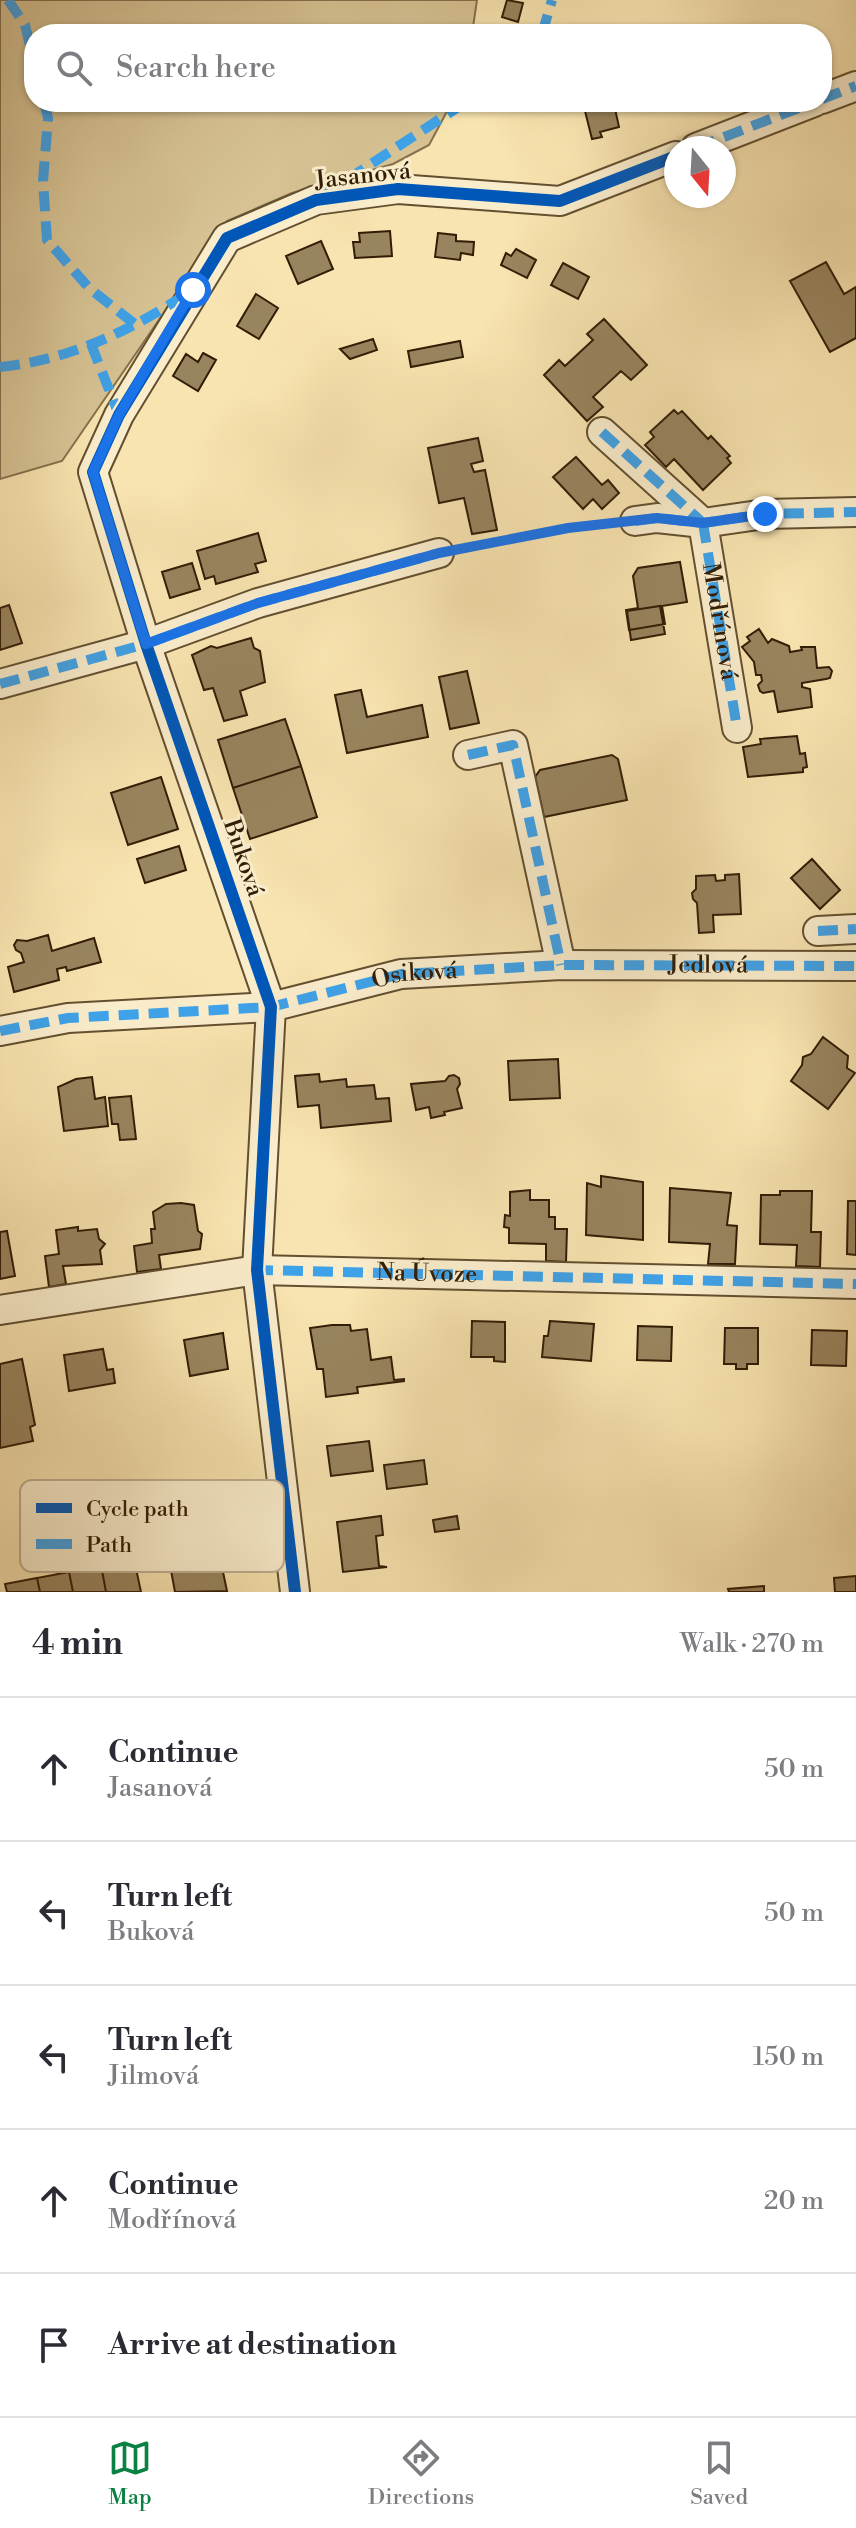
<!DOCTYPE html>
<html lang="en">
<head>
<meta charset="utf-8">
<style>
  body { margin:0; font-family:"Libre Bodoni",serif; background:#f2f2f3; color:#2b2b33 }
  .compass { position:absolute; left:664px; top:136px; width:72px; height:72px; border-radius:50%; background:#fff; box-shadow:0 2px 6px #0004; rotate:162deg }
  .stop { position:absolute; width:24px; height:24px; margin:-18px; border:6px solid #1a73e8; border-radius:50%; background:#fff }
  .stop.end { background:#1a73e8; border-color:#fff; box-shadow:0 2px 8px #0008 }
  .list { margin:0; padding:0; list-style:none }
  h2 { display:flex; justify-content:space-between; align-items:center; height:104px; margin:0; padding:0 32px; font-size:34px }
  h2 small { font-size:26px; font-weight:400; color:#7c7c81 }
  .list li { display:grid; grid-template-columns:52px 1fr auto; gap:24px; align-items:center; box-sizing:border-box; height:144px; padding:0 32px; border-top:2px solid #e1e1e2 }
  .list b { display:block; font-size:30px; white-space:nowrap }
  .list p { margin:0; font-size:26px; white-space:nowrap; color:#7c7c81 }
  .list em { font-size:26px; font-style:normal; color:#7c7c81 }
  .icon { flex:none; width:44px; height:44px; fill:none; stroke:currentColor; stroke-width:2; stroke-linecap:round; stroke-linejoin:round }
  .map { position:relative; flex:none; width:856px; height:1592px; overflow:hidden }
  .search { position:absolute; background:#fff; box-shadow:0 2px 6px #0004; left:24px; right:24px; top:24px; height:88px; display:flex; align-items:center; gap:20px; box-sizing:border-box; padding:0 28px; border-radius:32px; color:#7c7c81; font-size:30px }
  .sheet { height:824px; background:#fff }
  nav { display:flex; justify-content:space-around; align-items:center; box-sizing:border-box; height:112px; border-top:2px solid #e1e1e2; background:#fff; font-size:22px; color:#7c7c81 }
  nav a { display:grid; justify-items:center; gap:4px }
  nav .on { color:#0b8043 }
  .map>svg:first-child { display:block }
  .green { fill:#d6c293; stroke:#84704c; stroke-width:2 }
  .building { fill:#98845e; stroke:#311d06; stroke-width:2 }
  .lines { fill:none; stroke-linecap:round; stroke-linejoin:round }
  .minor-casing { stroke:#634f30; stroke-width:32 }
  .path { stroke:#311d06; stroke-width:5; stroke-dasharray:2 4; stroke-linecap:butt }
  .minor { stroke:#faedcc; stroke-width:28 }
  .quiet { stroke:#3ea2e9; stroke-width:10; stroke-dasharray:20 10; stroke-linecap:butt }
  .cycleway-casing { stroke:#faedcc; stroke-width:17 }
  .cycleway { stroke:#0057b8; stroke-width:12 }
  .route { stroke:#1a73e8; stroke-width:10 }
  .labels { text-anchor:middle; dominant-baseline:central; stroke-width:6; stroke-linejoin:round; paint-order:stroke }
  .street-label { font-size:24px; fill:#311d06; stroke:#faedcc }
  .key { fill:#faedcc; stroke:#beaf91; stroke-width:2 }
  .key-label { font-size:22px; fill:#311d06 }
</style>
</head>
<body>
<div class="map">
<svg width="856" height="1592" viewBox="0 0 856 1592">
  <rect width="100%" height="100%" fill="#f8e4b0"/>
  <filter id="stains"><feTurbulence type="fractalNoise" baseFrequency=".0025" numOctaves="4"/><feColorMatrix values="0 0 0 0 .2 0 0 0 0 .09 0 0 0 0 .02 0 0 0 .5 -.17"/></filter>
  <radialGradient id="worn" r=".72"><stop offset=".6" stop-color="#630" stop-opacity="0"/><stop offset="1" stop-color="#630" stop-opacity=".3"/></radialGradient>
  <path class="green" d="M0,0H477L472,34H34V102H452L429,145L393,164L292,193L227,221L62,461L0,479Z"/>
  <path class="building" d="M507,0L523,3L518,22L502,17Z
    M614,104L619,127L600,132L602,137L592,139L585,111Z
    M390,231L392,256L355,258L353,242H360L359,233Z
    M438,233L456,235V241L474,242L473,255L461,253L460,260L435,257Z
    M321,241L333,269L298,284L286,256Z
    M516,249L536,260L527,278L501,265L506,253L511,256Z
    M826,262L844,294L856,287V338L830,352L790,281Z
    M563,263L589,277L578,299L551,285Z
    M256,294L278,308L259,339L237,326Z
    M604,319L647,365L631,380L621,371L593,397L603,407L587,421L544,375L559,360L565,366L593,340L587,334Z
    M373,339L377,350L350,359L340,349Z
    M460,341L463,357L411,367L408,351Z
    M203,353L216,360L198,391L173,376L186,354L198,362Z
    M674,410L678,414L682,411L708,439L711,436L730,456L727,458L731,463L703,490L674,459L666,467L645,445L654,437L650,432Z
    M478,438L483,461L471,464L474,472L485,470L497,530L472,534L464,498L439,503L428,448Z
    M576,457L602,485L608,480L619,493L602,509L593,499L583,509L553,477Z
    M258,533L266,561L255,564L258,572L216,584L214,576L205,579L197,551Z
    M680,562L687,602L662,606L665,624L629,630L626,610L638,608L633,576L638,568Z
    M192,563L200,589L170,598L162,572Z
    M9,605L22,643L0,650V608Z
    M660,606L665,634L631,640L627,611Z
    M759,629L768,643L772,639L789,646L790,652L802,650L801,647H815L817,668L829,667L832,671L830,678L826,679L802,683V687L810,689L812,707L778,712L774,691L763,693L760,691L758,685L762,681L761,675H756L754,662L742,647L750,641L747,637Z
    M251,638L254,648L260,651L265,682L240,691L247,715L224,721L213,688L204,690L192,655L211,646L217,648Z
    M467,671L479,723L450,729L439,677Z
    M361,690L367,717L422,705L428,737L347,753L335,695Z
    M285,719L301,766L233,788L218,740Z
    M797,736L800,754L805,753L807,767L803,768V772L748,777L743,747L761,744L760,739Z
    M612,755L618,759L627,800L544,817L535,777L540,770Z
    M301,766L317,817L250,839L233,788Z
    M161,777L178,829L128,845L111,793Z
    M179,846L186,870L145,883L137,859Z
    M812,859L840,890L820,909L791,878Z
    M739,874L741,914L713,915L714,932L699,933L697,903L693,899L692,893L696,889V876L715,875L716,881L725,880V875Z
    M48,935L52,951L94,938L101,962L67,971L66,967L57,969L59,980L14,992L8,967L24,962L21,953L16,950L14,945L17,940L27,941Z
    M823,1037L848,1056L847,1068L855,1073L828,1109L791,1081L802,1065L803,1057L811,1054Z
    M558,1059L560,1098L510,1100L508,1061Z
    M319,1074L320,1082L346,1079L347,1087L374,1085L376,1099L389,1098L391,1121L321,1128L319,1105L298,1107L295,1076Z
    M454,1075L459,1078L460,1084L457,1089L462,1108L444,1112L445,1115L431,1118L429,1107L416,1110L411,1084L445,1081L449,1076Z
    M92,1077L95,1099L105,1097L108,1126L64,1131L58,1087L76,1079Z
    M131,1096L136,1139L120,1140L118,1124H112L109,1098Z
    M601,1176L643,1182V1240L586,1235L587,1183L601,1187Z
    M670,1188L731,1193L727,1225L737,1226L735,1264H708L710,1244L669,1242Z
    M530,1190V1200H549V1217H555V1229H567L566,1262L546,1261V1244L509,1243V1228L504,1227L505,1215L510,1216V1192Z
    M780,1191H812L811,1232H821L820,1267L796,1266L797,1245L760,1244L761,1195H780Z
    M848,1201H856V1255L847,1254Z
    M181,1203L194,1205L198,1231L202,1234L200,1249L159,1255L161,1269L137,1272L134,1246L152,1243L151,1229H155L153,1212L166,1204Z
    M78,1227V1231L97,1229L99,1239L105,1244L100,1250L102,1264L63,1266L66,1284L49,1287L45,1256L59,1254L56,1230Z
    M7,1231L15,1276L0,1279V1232Z
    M472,1321L505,1322V1362L494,1361V1357H471Z
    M550,1321L594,1324L591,1361L542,1357L544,1336H548Z
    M332,1325H350L351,1331L367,1329L371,1360L391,1357L394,1380L404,1379V1381L357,1387L358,1393L326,1397L323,1369H317L310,1328Z
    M638,1326L672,1327L671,1361L637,1360Z
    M725,1328H758V1364H747V1369H736V1364H724Z
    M812,1330L847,1331L846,1366L811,1365Z
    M223,1333L228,1369L190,1376L184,1340Z
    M103,1349L107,1370L113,1369L115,1383L69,1391L64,1355Z
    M22,1359L35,1425L30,1427L33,1441L0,1448V1364Z
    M369,1441L373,1471L331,1476L327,1446Z
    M424,1460L427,1484L387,1489L384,1465Z
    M381,1516L383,1535L376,1536L379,1566L387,1567L343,1572L337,1522Z
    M457,1516L459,1529L435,1532L433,1520Z
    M188,1550L190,1559L219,1553L227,1591L175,1592L170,1565L184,1562L182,1551Z
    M134,1559L141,1592H106L101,1565Z
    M101,1565L106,1592H73L69,1572Z
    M69,1572L73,1592H40L37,1578Z
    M856,1576V1592H835L834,1578Z
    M37,1578L40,1592H7L5,1584Z
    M764,1586V1592H729L728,1589Z"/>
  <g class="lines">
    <defs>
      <g id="minor">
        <path d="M822,99L856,86"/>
        <path d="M696,148L814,102"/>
        <path d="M602,432L703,523"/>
        <path d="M635,521L657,518L703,523L765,514L856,512"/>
        <path id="s1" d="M703,523L737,728"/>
        <path d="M0,684L146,644L258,603L439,553"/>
        <path d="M468,755L513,745L561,965"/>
        <path d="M818,931L856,929"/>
        <path d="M0,1031L68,1018L271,1007L401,974L561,965L856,966"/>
        <path id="s2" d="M0,1310L257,1270L856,1284"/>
        <path d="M295,1592L257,1270L271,1007L146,644L93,472L119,415L227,238L316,200L398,189L560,201L676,156"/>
      </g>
    </defs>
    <use href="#minor" class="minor-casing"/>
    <path class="path" d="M464,548L568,528L612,523"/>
    <use href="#minor" class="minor"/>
    <g class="quiet">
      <path d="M8,0L25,25L34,62"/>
      <path d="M542,34L552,0"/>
      <path d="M822,99L856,86"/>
      <path d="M44,102L48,118L43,181L47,240L89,288L136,325"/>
      <path d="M696,148L814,102"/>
      <path d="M322,196L466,102"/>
      <path d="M91,344L119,415"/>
      <path d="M0,367C69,360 130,331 188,293"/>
      <path d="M602,432L703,523"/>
      <path d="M635,521L657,518L703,523L765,514L856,512"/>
      <path d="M703,523L737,728"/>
      <path d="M0,684L146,644L258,603L439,553"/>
      <path d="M468,755L513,745L561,965"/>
      <path d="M818,931L856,929"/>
      <path id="s3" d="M0,1031L68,1018L271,1007L401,974L561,965L856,966"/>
      <path d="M257,1266V1270L856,1284"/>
    </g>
    <defs>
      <path id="cycleway" d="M295,1592L257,1270L271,1007L146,644L93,472L119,415L227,238L316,200L398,189L560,201L676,156"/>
    </defs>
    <use href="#cycleway" class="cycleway-casing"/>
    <use href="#cycleway" class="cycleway"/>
  </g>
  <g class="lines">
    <path class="route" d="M193,290L119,415L93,472L146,644L258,603L439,553L568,528L657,518L703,523L765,514"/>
  </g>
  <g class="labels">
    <g class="street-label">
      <text transform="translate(363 176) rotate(-6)">Jasanová</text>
      <text stroke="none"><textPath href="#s1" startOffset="100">Modřínová</textPath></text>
      <text transform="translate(243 858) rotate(71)">Buková</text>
      <text stroke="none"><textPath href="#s3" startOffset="714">Jedlová</textPath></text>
      <text stroke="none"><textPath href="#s3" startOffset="420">Osiková</textPath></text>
      <text stroke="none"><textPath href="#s2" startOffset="430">Na Úvoze</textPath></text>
    </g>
  </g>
  <rect x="20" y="1480" width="264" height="92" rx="12" class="key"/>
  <rect x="36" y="1503" width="36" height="10" fill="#0057b8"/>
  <rect x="36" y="1539" width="36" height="10" fill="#3ea2e9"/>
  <g class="key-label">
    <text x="86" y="1516">Cycle path</text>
    <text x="86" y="1552">Path</text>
  </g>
  <rect width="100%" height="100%" filter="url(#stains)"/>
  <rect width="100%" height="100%" fill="url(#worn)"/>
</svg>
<svg class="compass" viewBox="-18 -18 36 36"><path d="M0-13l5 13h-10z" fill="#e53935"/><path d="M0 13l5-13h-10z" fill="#7c7c81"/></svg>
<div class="stop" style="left:193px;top:290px"></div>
<div class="stop end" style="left:765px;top:514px"></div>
<div class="search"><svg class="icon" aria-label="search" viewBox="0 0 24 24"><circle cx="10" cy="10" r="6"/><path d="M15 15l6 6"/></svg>Search here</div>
</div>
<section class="sheet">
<h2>4 min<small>Walk · 270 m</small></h2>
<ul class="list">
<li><svg class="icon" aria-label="ahead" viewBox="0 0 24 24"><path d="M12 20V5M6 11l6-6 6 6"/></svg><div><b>Continue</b><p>Jasanová</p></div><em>50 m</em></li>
<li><svg class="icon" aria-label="left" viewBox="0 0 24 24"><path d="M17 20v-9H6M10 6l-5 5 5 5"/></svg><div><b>Turn left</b><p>Buková</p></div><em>50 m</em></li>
<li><svg class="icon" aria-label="left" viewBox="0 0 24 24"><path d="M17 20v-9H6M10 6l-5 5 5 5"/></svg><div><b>Turn left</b><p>Jilmová</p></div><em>150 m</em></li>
<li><svg class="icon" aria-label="ahead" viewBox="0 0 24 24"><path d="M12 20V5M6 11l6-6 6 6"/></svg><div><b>Continue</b><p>Modřínová</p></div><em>20 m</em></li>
<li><svg class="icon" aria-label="arrive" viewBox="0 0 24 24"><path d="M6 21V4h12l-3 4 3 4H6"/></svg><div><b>Arrive at destination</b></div></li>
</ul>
</section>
<nav>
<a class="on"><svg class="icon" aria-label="map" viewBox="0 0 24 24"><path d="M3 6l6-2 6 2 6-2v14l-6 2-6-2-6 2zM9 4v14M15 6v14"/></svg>Map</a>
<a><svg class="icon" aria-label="directions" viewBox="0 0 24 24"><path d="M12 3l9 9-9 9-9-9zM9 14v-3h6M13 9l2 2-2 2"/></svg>Directions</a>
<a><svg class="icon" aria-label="saved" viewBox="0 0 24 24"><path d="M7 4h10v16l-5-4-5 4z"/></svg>Saved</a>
</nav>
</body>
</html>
